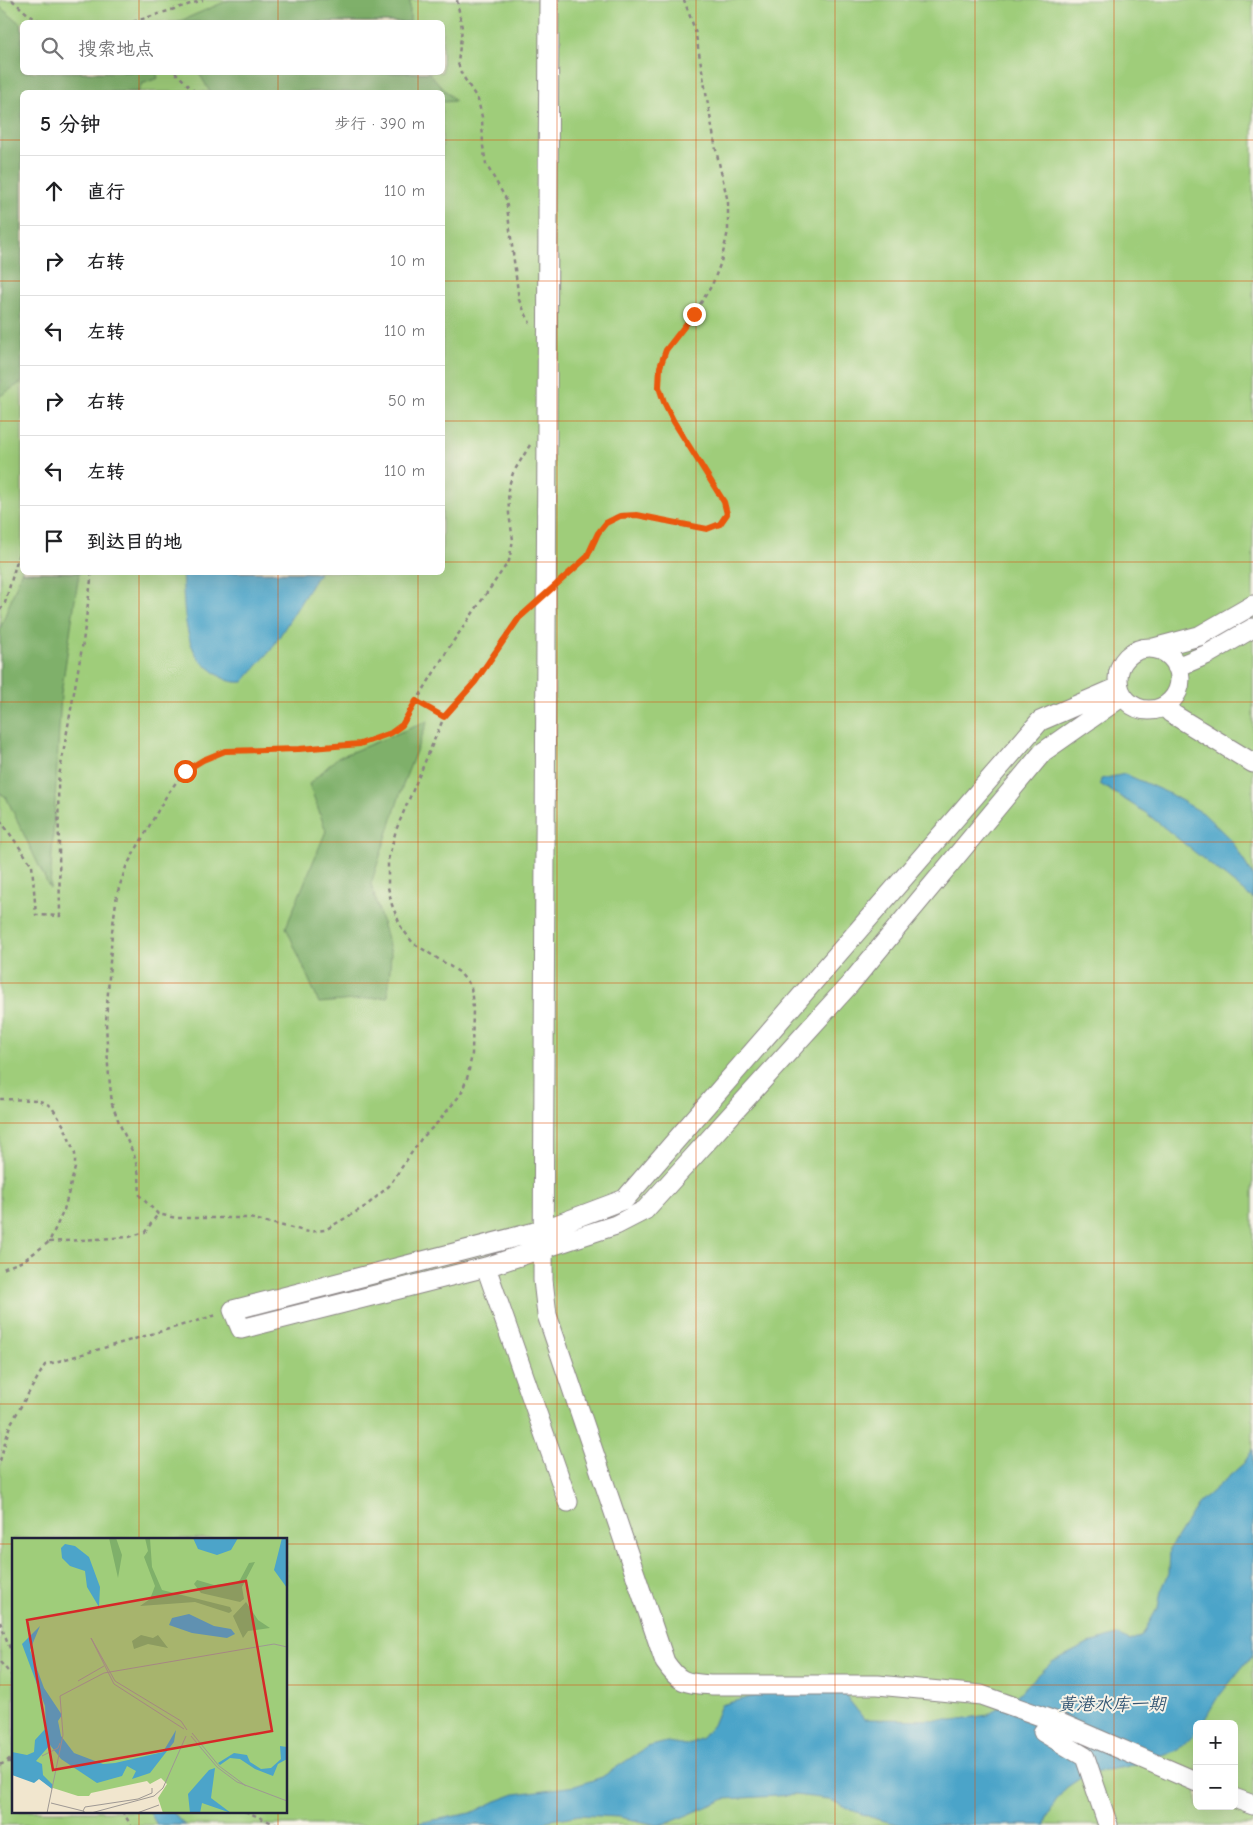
<!DOCTYPE html>
<html lang="zh">
<head>
<meta charset="utf-8">
<style>
  body { margin:0; font-family:"Comic Neue","LXGW WenKai TC",sans-serif; background:#f2f2f2; color:#202124 }
  .controls { position:absolute; right:15px; bottom:15px; display:grid; overflow:hidden; border-radius:8px; box-shadow:0 5px 20px #0002 }
  .controls button { width:45px; height:45px; display:grid; place-items:center; padding:0; border:0; border-bottom:1px solid #e0e0e0; background:#fff; color:#202124; font:25px sans-serif }
  .stop { position:absolute; width:15px; height:15px; margin:-11px; border:4px solid #ea580c; border-radius:50%; background:#fff }
  .stop.end { background:#ea580c; border-color:#fff; box-shadow:0 1px 5px #0008 }
  .list { margin:0; padding:0; list-style:none }
  h2 { display:flex; justify-content:space-between; align-items:center; height:65px; margin:0; padding:0 20px; font-size:21px }
  h2 small { font-size:16px; font-weight:400; color:#757577 }
  .list li { display:grid; grid-template-columns:32px 1fr auto; gap:15px; align-items:center; box-sizing:border-box; height:70px; padding:0 20px; border-top:1px solid #e0e0e0 }
  .list b { display:block; font-size:19px; white-space:nowrap }
  .list em { font-size:16px; font-style:normal; color:#757577 }
  .icon { flex:none; width:28px; height:28px; fill:none; stroke:currentColor; stroke-width:2; stroke-linecap:round; stroke-linejoin:round }
  .map { position:relative; flex:none; width:1253px; height:1825px; overflow:hidden }
  .search { position:absolute; background:#fff; box-shadow:0 5px 20px #0002; left:20px; top:20px; width:425px; height:55px; display:flex; align-items:center; gap:12px; box-sizing:border-box; padding:0 18px; border-radius:8px; color:#757577; font-size:19px }
  .panel { position:absolute; background:#fff; box-shadow:0 5px 20px #0002; left:20px; top:90px; width:425px; height:485px; border-radius:8px }
  .map>svg:first-child { display:block }
  .green { fill:#9fcd7a; stroke:#60785a; fill-rule:evenodd }
  .forest { fill:#7fb06a; stroke:#506952 }
  .water { fill:#4ca4c9; stroke:#376382 }
  .lines { fill:none; stroke-linecap:round; stroke-linejoin:round }
  .minor-casing { stroke:#8a8484; stroke-width:21 }
  .path { stroke:#8a8484; stroke-width:2.5; stroke-dasharray:4 4; stroke-linecap:butt }
  .minor { stroke:#fff; stroke-width:19 }
  .route { stroke:#ea580c; stroke-width:6 }
  .grid { fill:none; stroke:#de560e; stroke-width:1; stroke-opacity:0.55 }
  .labels { text-anchor:middle; dominant-baseline:central; stroke-width:4; stroke-linejoin:round; paint-order:stroke }
  .water-label { font-size:18px; font-style:italic; fill:#335674; stroke:#f7f3e8 }
  .inset-road { fill:none; stroke:#9e9893; stroke-width:1 }
  .view { fill:#d62828; fill-opacity:0.15; stroke:#d62828; stroke-width:2.5 }
  .inset-edge { fill:none; stroke:#22223b; stroke-width:2.5 }
</style>
</head>
<body>
<div class="map">
<svg width="1253" height="1825" viewBox="0 0 1253 1825">
  <rect width="100%" height="100%" fill="#f7f3e8"/>
  <filter id="ink" filterUnits="userSpaceOnUse"><feTurbulence type="fractalNoise" baseFrequency=".02" numOctaves="2"/><feDisplacementMap in="SourceGraphic" scale="10" xChannelSelector="R" yChannelSelector="G"/><feConvolveMatrix kernelMatrix="1 2 1 2 8 2 1 2 1" color-interpolation-filters="sRGB"/></filter>
  <filter id="wash" filterUnits="userSpaceOnUse"><feTurbulence type="fractalNoise" baseFrequency=".0096" numOctaves="4" result="noise"/><feDisplacementMap in="SourceGraphic" scale="20" xChannelSelector="R" yChannelSelector="G"/><feGaussianBlur stdDeviation="1.12" result="paint"/><feColorMatrix in="noise" values="0 0 0 0 0 0 0 0 0 0 0 0 0 0 0 0 0 1.4 0 .05"/><feComposite in="paint" operator="in"/></filter>
  <g filter="url(#wash)">
    <rect width="100%" height="100%" fill="#f1e6ce"/>
    <path class="green" d="M0,0H1253V1825H0ZM22,22H442V72H22ZM22,92H442V572H22ZM14,1539H286V1811H14ZM1197,1724H1234V1806H1197Z"/>
    <path class="forest" d="M229,0H410V22H178Z
      M0,7L22,25V72H156L158,78L142,84L138,92H22V382L0,396Z
      M199,73H429L455,101L443,102L442,92H210Z
      M22,570V572L79,573L61,694L50,889L6,797L0,793V629Z
      M428,721L405,779L371,884L391,953L388,997L319,1003L286,927L326,831L309,784L337,758Z"/>
    <path class="water" d="M182,573V572L319,573L271,650L243,682C230,683 222,679 212,670C208,667 203,664 200,660C183,640 184,598 182,573Z
      M1125,774L1168,793L1203,813L1232,841L1253,876V899L1146,813L1100,784L1101,779Z
      M1253,1449V1654L1216,1700L1202,1724H1197V1731L1178,1750L1125,1767L1088,1773L1066,1788L1055,1802L1048,1816L1046,1825H902L876,1819L851,1810L829,1799L794,1795L725,1799L671,1822L658,1825L619,1817L579,1815L547,1821L541,1825H408L471,1813L496,1801L515,1794L575,1786L602,1777L647,1747L667,1742L686,1745L702,1738L713,1725L721,1705L823,1677L841,1685L849,1700L864,1719L954,1720L988,1715L1017,1695L1052,1662L1088,1644L1116,1635L1130,1641L1142,1635L1158,1607L1161,1591L1169,1573L1170,1548L1198,1504L1244,1463Z
      M149,1811H172L180,1821L186,1825H157Z"/>
  </g>
  <g filter="url(#ink)">
    <g class="lines">
      <defs>
        <path id="minor" d="M549,0L543,1280L547,1315L665,1662C680,1684 686,1683 712,1685H878L981,1695L1060,1723L1197,1782
          M1154,648L1199,636L1253,605
          M1118 679a31 31 0 1 1 62 0a31 31 0 1 1-62 0Z
          M1177,667L1208,654L1253,628
          M1119,687L1040,721L625,1199L543,1230L233,1310L241,1329L486,1267L616,1225L645,1210L850,984L1043,752L1123,696
          M1164,706L1171,713L1253,763
          M486,1267L568,1502
          M1043,1732L1085,1757L1108,1825
          M1234,1798L1253,1805"/>
      </defs>
      <use href="#minor" class="minor-casing"/>
      <path class="path" d="M12,0L30,16L43,22
        M457,0L462,28L458,63L461,73L478,100L482,117L483,146L486,164L506,199L519,300L530,323
        M133,22L203,0
        M175,72L195,92
        M530,445L513,473L508,489L509,514L513,540L509,561L450,646L402,725L391,733L360,744L299,749L225,751L203,760L185,771L168,793L126,867L117,894L112,932L106,1022L108,1066L112,1104L120,1125L134,1155L139,1175L140,1196L158,1214L176,1218H249L309,1232L325,1230L366,1206L389,1186L421,1139L438,1122L461,1094L468,1075L472,1054L473,1008L471,986L459,972L413,943L401,927L392,905L388,887V860L396,830L444,717L475,682L501,642L519,618L530,608
        M564,578C571,571 581,565 587,557C598,542 598,519 623,515C647,512 703,538 720,523C723,521 725,516 727,514L724,502L674,422L664,402L659,387L660,367L666,350L694,314L712,285L721,262L728,231V202L716,150L695,30L684,0
        M0,610L5,603L22,543
        M416,701L444,717
        M0,820L32,865L36,915L60,916L58,782L83,642L92,572
        M0,1099L38,1100L51,1106L64,1126L75,1154V1168L64,1210L49,1242L23,1261L0,1270
        M49,1242L129,1237L145,1232L158,1214
        M0,1461L10,1425L45,1365L217,1315
        M0,1622L14,1659
        M0,1662L14,1678
        M7,1761L14,1755
        M0,1765L6,1762H14
        M122,1811L131,1825
        M245,1811L277,1825"/>
      <use href="#minor" class="minor"/>
    </g>
  </g>
  <g class="lines" filter="url(#ink)">
    <path class="route" d="M185,771L203,760L225,751L299,749L360,744L391,733L402,725L416,701L444,717L475,682L519,618L587,557L598,533L606,523L620,516L637,515L707,529L720,524L727,514L724,502L674,422L664,402L659,387L660,367L666,350L694,314"/>
  </g>
  <path class="grid" d="M139,0V22M278,0V22M418,0V22M557,0V1825M696,0V1825M835,0V1825M975,0V1825M1114,0V1825M139,72V92M278,72V92M418,72V92M0,140H22M442,140H1253M0,281H22M442,281H1253M0,421H22M442,421H1253M0,562H22M442,562H1253M139,572V1539M278,572V1539M418,572V1825M0,702H1253M0,842H1253M0,983H1253M0,1123H1253M0,1263H1253M0,1404H1253M0,1544H14M286,1544H1253M0,1685H14M286,1685H1253M139,1811V1825M278,1811V1825"/>
  <g class="labels">
    <g class="water-label">
      <text x="1112" y="1704">黄港水库一期</text>
    </g>
  </g>
  <g transform="translate(12 1538)">
    <rect width="275" height="275" fill="#f1e6ce"/>
    <path d="M0,0H274L275,275H151L146,260L155,246L149,240L138,246L135,243L79,255L77,258H66L41,250L15,233L0,231Z" fill="#9fcd7a"/>
    <path d="M97,0H104L110,17L106,40ZM133,0H138L140,29L150,52L218,69L220,73L217,75L183,64L128,68L138,61L143,48L132,19L136,13ZM243,24L230,49L232,61L228,64L189,55L182,46L185,42L202,47L222,45L228,42L237,25ZM234,64L246,82L258,90L236,93L231,100L221,78ZM129,97L141,100L146,97L156,110L136,106L122,111L120,103Z" fill="#7fb06a"/>
    <path d="M181,0H226L219,12L205,17L186,11ZM270,0H275V50L262,32ZM53,6L63,8L77,19L88,49L87,69L75,49L73,33L58,28L50,20L49,10ZM177,76L202,88L219,91L223,96L215,100L180,95L157,87L160,80ZM28,88L18,112L32,150L50,177L46,183L49,198L62,215L91,226L103,225L151,214L164,192L162,204L138,235L120,241L124,233L115,228L110,238L85,245L49,221L38,207L24,223L30,226L31,237L41,247L40,251L27,241L22,245L0,237V214L15,217L22,214L23,202L34,190L33,168L10,106ZM268,208L275,209V221L266,226L261,238L243,231L228,221L218,220L208,227L206,225L222,215L235,217L238,224L249,231L259,230L269,221ZM203,230L199,260L219,275L190,265L188,275H178L176,256L197,232Z" fill="#4ca4c9"/>
    <path class="inset-road" d="M79,100L103,143L169,183L175,192M79,100L102,146L172,191M66,143L92,128M180,195L207,228L234,248M179,198L205,229L225,244L275,263M30,218L46,210L48,205M39,265L71,273M35,275L51,197L48,158L92,135L262,106L275,109M74,275L71,273L73,269L126,261L140,255V250M79,275L142,258L151,250L174,198M125,275L147,267"/>
    <path class="view" d="M234,43L260,193L41,232L15,82Z"/>
    <rect width="275" height="275" class="inset-edge"/>
  </g>
</svg>
<div class="controls">
<button>+</button>
<button>−</button>
</div>
<div class="stop" style="left:185px;top:771px"></div>
<div class="stop end" style="left:694px;top:314px"></div>
<div class="search"><svg class="icon" aria-label="search" viewBox="0 0 24 24"><circle cx="10" cy="10" r="6"/><path d="M15 15l6 6"/></svg>搜索地点</div>
<section class="panel">
<h2>5 分钟<small>步行 · 390 m</small></h2>
<ul class="list">
<li><svg class="icon" aria-label="ahead" viewBox="0 0 24 24"><path d="M12 20V5M6 11l6-6 6 6"/></svg><div><b>直行</b></div><em>110 m</em></li>
<li><svg class="icon" aria-label="right" viewBox="0 0 24 24"><path d="M7 20v-9h11M14 6l5 5-5 5"/></svg><div><b>右转</b></div><em>10 m</em></li>
<li><svg class="icon" aria-label="left" viewBox="0 0 24 24"><path d="M17 20v-9H6M10 6l-5 5 5 5"/></svg><div><b>左转</b></div><em>110 m</em></li>
<li><svg class="icon" aria-label="right" viewBox="0 0 24 24"><path d="M7 20v-9h11M14 6l5 5-5 5"/></svg><div><b>右转</b></div><em>50 m</em></li>
<li><svg class="icon" aria-label="left" viewBox="0 0 24 24"><path d="M17 20v-9H6M10 6l-5 5 5 5"/></svg><div><b>左转</b></div><em>110 m</em></li>
<li><svg class="icon" aria-label="arrive" viewBox="0 0 24 24"><path d="M6 21V4h12l-3 4 3 4H6"/></svg><div><b>到达目的地</b></div></li>
</ul>
</section>
</div>
</body>
</html>
